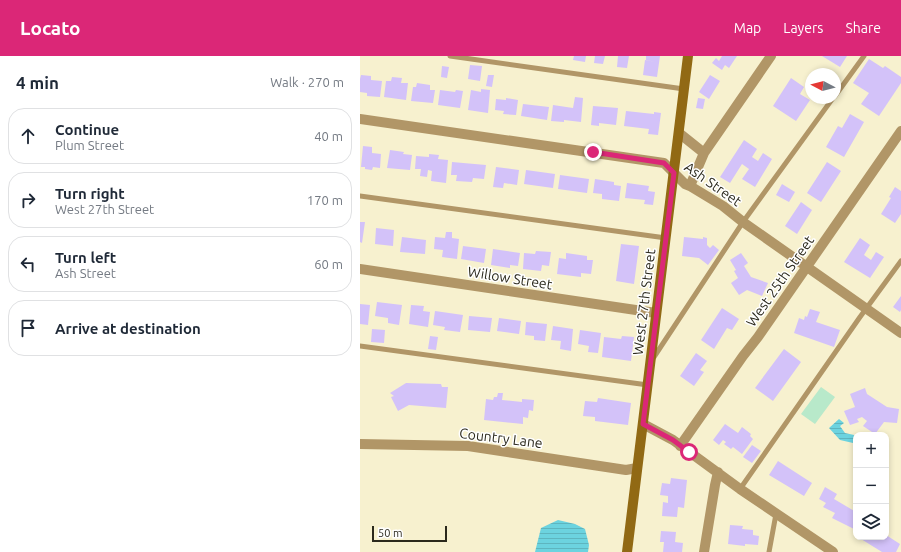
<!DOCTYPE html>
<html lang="en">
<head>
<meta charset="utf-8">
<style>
  body { margin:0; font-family:Ubuntu,sans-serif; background:#f2f2f3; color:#1f2937 }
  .controls { position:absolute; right:12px; bottom:12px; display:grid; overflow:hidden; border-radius:8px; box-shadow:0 2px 6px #0003 }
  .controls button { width:36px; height:36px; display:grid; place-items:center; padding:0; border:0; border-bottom:1px solid #e0e1e3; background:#fff; color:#1f2937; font:20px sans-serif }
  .compass { position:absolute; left:445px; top:12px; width:36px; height:36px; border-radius:50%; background:#fff; box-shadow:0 2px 6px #0003; rotate:277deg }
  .scale { position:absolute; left:12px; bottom:10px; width:75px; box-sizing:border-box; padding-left:4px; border:2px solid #2b291c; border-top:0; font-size:11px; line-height:14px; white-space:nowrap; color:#2b291c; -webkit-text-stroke:3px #fff; paint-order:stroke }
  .stop { position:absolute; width:12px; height:12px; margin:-9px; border:3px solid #db2777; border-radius:50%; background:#fff }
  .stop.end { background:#db2777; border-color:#fff; box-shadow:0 1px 4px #0008 }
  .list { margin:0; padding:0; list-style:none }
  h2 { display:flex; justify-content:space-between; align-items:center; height:52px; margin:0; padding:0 16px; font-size:17px }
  h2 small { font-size:13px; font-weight:400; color:#747a83 }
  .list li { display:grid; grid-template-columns:26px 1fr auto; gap:12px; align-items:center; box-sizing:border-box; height:56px; margin:0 8px 8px; padding:0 8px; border:1px solid #e0e1e3; border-radius:16px }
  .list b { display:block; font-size:15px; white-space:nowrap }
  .list p { margin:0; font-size:13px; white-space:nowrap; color:#747a83 }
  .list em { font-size:13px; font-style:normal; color:#747a83 }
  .icon { flex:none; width:22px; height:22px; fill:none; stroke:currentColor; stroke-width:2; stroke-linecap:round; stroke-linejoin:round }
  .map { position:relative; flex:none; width:541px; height:496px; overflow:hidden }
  header { display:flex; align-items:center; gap:24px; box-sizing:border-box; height:56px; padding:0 20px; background:#db2777; color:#fff }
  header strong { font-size:19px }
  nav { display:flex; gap:22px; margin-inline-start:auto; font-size:14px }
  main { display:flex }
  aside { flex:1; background:#fff }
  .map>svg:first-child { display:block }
  .grass { fill:#b8e9ca }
  .water { fill:url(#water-rules) }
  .building { fill:#d3c2f9 }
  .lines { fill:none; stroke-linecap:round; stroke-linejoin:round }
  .lane { stroke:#b19667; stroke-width:5 }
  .street { stroke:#b19667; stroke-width:10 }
  .secondary { stroke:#916914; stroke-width:10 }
  .route { stroke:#db2777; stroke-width:5 }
  .labels { text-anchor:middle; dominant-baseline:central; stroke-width:3; stroke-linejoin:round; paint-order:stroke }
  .street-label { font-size:14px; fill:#2b291c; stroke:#fff }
</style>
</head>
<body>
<header>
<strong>Locato</strong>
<nav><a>Map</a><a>Layers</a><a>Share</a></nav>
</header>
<main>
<aside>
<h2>4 min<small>Walk · 270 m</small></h2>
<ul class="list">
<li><svg class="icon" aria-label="ahead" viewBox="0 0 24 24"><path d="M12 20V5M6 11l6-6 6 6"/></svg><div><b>Continue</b><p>Plum Street</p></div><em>40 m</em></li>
<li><svg class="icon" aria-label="right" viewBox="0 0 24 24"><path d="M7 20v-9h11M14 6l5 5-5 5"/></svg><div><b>Turn right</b><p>West 27th Street</p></div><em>170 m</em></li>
<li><svg class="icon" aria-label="left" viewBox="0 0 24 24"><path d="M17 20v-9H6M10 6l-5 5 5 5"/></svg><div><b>Turn left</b><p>Ash Street</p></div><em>60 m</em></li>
<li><svg class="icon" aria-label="arrive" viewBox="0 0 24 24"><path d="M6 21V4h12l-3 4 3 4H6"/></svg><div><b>Arrive at destination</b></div></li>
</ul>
</aside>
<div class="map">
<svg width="541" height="496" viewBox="0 0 541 496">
  <defs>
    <pattern id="water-rules" width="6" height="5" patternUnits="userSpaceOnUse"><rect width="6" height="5" fill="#6cd3df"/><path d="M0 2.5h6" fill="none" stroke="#5eb5bf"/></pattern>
  </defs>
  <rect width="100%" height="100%" fill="#f7f1cf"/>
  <path class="grass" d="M461,331L475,341L455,368L441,358Z"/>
  <path class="water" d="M479,363L484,367L480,370L485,377L494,379L493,387L480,384L469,372Z
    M198,464L215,468L225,473L229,489L228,496H175L181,472Z"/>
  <path class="building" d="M214,0H226L225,6L213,4Z
    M235,0H245L243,8L234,7Z
    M258,0H269L267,12L257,11Z
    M286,0H300L297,21L283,19L285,4L296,6L286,4Z
    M362,0H377L369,12L365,9L362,14L352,7L356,2L359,5Z
    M462,0H487L480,11Z
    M509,3L523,12L525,10L541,21V27L519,60L501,48L509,37L493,27Z
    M110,9L122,10L120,25L108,23Z
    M82,10L89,11L87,22L81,21Z
    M1,19L11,20V24L22,25L20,41L7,40V37L0,36V23Z
    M128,19H134L132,31L126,30Z
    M350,19L360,25L349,43L339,36Z
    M32,21L42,22L41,27H48L46,44L24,41L26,25H31Z
    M431,22L444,31L440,38L450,44L436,65L413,50Z
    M57,27L70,29V34H75L73,47L51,45L53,31H56Z
    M121,33L130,34L128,57L108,54L111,34L121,36Z
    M80,34L95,36L96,34L103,35L100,52L78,49Z
    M215,41L223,42L221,66L204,64V66L191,65L193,49L213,52Z
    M146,42L158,44L156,59L143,58L144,55L135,54L136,43L146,44Z
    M338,42L345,43L343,53L336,52Z
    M163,48L189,51L187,64L161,60Z
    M233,50L258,52L256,69L239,67V70L231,69Z
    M266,55L294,58V56L301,57L298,79L288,78L289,73L264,70Z
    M490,58L504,66L484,101L466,91L478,70L482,72Z
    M384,84L397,93L392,101L398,105L403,97L412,103L395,131L382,123L389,113L382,108L370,127L360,121Z
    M3,90L12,91V97L21,98L20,112L13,111L12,114L5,113V111H1Z
    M30,94L44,96L43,98L52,99L50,114L27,112Z
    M69,98L79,99L78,103L88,104L86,127L71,125L72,115L68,114L67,121L60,120L61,113H55L56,100L69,101Z
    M92,106L126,109L124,123L113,122L112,126L96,125L97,119H91Z
    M467,106L481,115L461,146L447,137Z
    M136,111L159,114L157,129L144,127L143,132L133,131Z
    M166,114L195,118L193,132L164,128Z
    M200,119L229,123L227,137L198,133Z
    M235,123L254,126V129L261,130L259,145L242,143V138L233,137Z
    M267,127L289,130L288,135L295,136L293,149L284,148L285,144L265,142Z
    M422,128L435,136L429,146L416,139Z
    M535,131L541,135V158L535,167L521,158L531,142L529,141Z
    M441,146L452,154L437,178L425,170Z
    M0,166H5L2,187L0,186Z
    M16,172L34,174L33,190L15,188Z
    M86,176H92V182L99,183L97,203L82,201L83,194L74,193L75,181L85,182Z
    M42,181L66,184L65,198L40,196Z
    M324,181L343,183V181L347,182V189L350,192L353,189L359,194L348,209L339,202L322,200Z
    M500,182L510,189L504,199L511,204L516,196L524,201L510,222L484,206Z
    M261,188L279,190L274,228L256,225Z
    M103,190L126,193L124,207L101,203Z
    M133,193L160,197L158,210L150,209V212L131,209Z
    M176,195L191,196L189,210L182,209L181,215L163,213L164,197L175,198Z
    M206,197L227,200V204H233L231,218L221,217V221L197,218L199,202L206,203Z
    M381,197L388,207L384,210L391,221L408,227L402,240L387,234L379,239L371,227L378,222L374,215L376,214L370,204Z
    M541,240V254L540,256L533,251Z
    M17,246L42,249L39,269L28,267V262L15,260Z
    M0,248L10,249L8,269L0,268Z
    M51,249L64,250L63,255L70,256L68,271L49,268Z
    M362,252L379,263L372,274L367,272L354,293L341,284Z
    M450,253L460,256L456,266L480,274L474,291L434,277L439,262L444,264L445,260L447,261Z
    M75,255L103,259L100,276L84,274L85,271L73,269Z
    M109,260L132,262L130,276L108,274Z
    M139,262L161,265L159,278L137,275Z
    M166,266L187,268L185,285L174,284V280L165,279Z
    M193,270L213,273L211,295L200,293L201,285L191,284Z
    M12,273L25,274L24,287L11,286Z
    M220,274L241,277L238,297L228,296L229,290L218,288Z
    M70,280L78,281L76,294L68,293Z
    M262,280L274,281L271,305L242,301L244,281L261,283Z
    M424,293L441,306L413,345L395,332Z
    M336,297L347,305L340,314L344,316L334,330L320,320Z
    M46,327L81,328L82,331H88L86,352L49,349L38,355L31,341L34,340L30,337Z
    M505,332L507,338L527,351L539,353L537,367L524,366L515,378L503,370L507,365L502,361L497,363L499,366L490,369L484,355L495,351L490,338Z
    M138,337H143L142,344L162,346V343L174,344L173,355L169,354L168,362L163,361V368L124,364L126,343L133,344L134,341H137Z
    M238,342L271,347L268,369L235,365V361L223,360L225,345L237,346Z
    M365,368L378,377L382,371L391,378L390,380L393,383L382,398L373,391L371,393L364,388L366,386L363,384L359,389L353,384Z
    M392,389L401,395L392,407L383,401Z
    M418,405L452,427L444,440L409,419Z
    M311,422L327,424L324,452L318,451L317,461L302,460L303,446L308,447V440L300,439L302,427L310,428Z
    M465,431L477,438L474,443L496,456V474L472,462L475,457L463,451L466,447L459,443Z
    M370,469L383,470L382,473L393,474V479L399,480L398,489L385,488V490L368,488Z
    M301,475L316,476L315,486L323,487L322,496H303L304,486H300Z
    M526,479L540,488L536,496H522L501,483L502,481H526Z"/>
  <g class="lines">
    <path class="lane" d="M90,0L324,33
      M475,40L504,0
      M0,140L306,182
      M0,290L288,329
      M294,301L383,166L473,42
      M380,433L500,261L541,205
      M409,496L416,458"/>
    <path class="street" d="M0,63L304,107L325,128L330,130L363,150L383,166L541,277
      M319,77L344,97
      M330,130L344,97L411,0
      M0,213L296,257
      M283,368L313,384L380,433L473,496
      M0,388L108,390L266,414L277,412
      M320,390L383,300L398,281L541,75
      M344,496L355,429L358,416"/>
    <path class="secondary" d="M267,496L328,0"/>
  </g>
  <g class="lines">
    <path class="route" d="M233,96L304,107L314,117L283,368L313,384L329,396"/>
  </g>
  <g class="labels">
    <g class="street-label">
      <text transform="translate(353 128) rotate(35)">Ash Street</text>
      <text transform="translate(150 222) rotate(9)">Willow Street</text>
      <text transform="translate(420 225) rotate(-55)">West 25th Street</text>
      <text transform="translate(284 246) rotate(-83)">West 27th Street</text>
      <text transform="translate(141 382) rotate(7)">Country Lane</text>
    </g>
  </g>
</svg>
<div class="controls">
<button>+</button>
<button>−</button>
<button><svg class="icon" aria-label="layers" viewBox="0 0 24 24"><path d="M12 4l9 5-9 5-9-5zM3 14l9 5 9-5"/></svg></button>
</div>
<svg class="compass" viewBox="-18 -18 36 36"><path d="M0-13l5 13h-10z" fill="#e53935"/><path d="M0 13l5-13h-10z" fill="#747a83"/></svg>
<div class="scale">50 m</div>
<div class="stop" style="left:329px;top:396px"></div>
<div class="stop end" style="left:233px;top:96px"></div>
</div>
</main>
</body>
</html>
